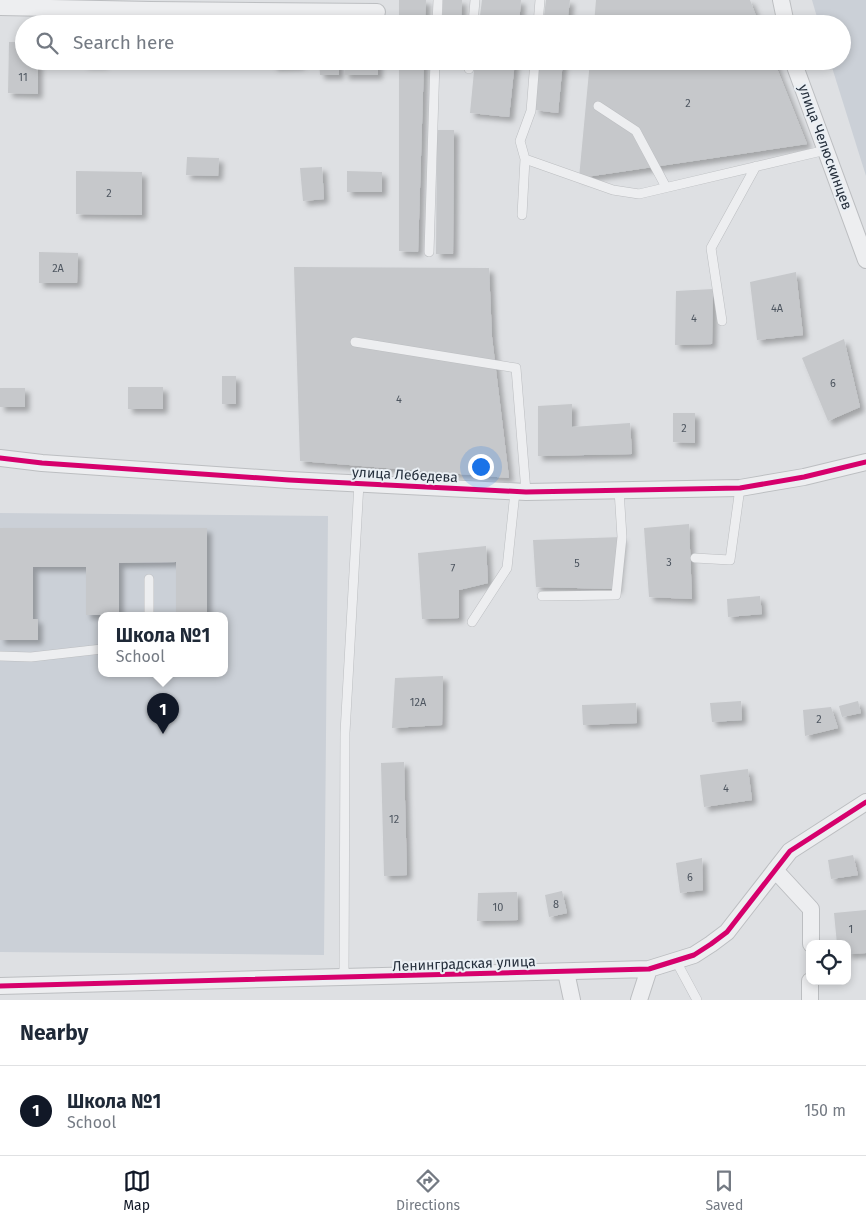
<!DOCTYPE html>
<html lang="en">
<head>
<meta charset="utf-8">
<style>
  body { margin:0; font-family:"Fira Sans",sans-serif; background:#f6f6f7; color:#1f2937 }
  .controls { position:absolute; right:15px; bottom:15px; display:grid; overflow:hidden; border-radius:10px; box-shadow:0 2px 8px #0003 }
  .controls button { width:45px; height:45px; display:grid; place-items:center; padding:0; border:0; border-bottom:1px solid #e0e1e3; background:#fff; color:#1f2937; font:25px sans-serif }
  .you { position:absolute; left:480px; top:466px; width:18px; height:18px; margin:-12px; border:4px solid #fff; border-radius:50%; background:#1a73e8; box-shadow:0 0 0 8px #1a73e833 }
  .badge { display:grid; place-items:center; width:32px; height:32px; border-radius:50%; background:#111827; color:#fff; font-size:16px; font-weight:700 }
  .pin { position:absolute; translate:-50% -41px; filter:drop-shadow(0 1px 2px #0008) }
  .pin::after { content:''; position:absolute; top:26px; width:18px; height:15px; background:inherit; clip-path:polygon(0 0,100% 0,50% 100%) }
  .popup { position:absolute; left:98px; top:612px; width:130px; height:65px; box-sizing:border-box; display:grid; place-content:center; border-radius:10px; background:#fff; filter:drop-shadow(0 1px 4px #0005); font-size:16px; white-space:nowrap; color:#747a83 }
  .popup b { font-size:19px; color:#1f2937 }
  .popup::after { content:''; position:absolute; left:50%; top:100%; margin-left:-10px; border:10px solid transparent; border-top-color:#fff }
  .list { margin:0; padding:0; list-style:none }
  h2 { display:flex; justify-content:space-between; align-items:center; height:65px; margin:0; padding:0 20px; font-size:21px }
  h2 small { font-size:16px; font-weight:400; color:#747a83 }
  .list li { display:grid; grid-template-columns:32px 1fr auto; gap:15px; align-items:center; box-sizing:border-box; height:90px; padding:0 20px; border-top:1px solid #e0e1e3 }
  .list b { display:block; font-size:19px; white-space:nowrap }
  .list p { margin:0; font-size:16px; white-space:nowrap; color:#747a83 }
  .list em { font-size:16px; font-style:normal; color:#747a83 }
  .icon { flex:none; width:28px; height:28px; fill:none; stroke:currentColor; stroke-width:2; stroke-linecap:round; stroke-linejoin:round }
  .map { position:relative; flex:none; width:866px; height:1000px; overflow:hidden }
  .search { position:absolute; background:#fff; box-shadow:0 2px 8px #0003; left:15px; right:15px; top:15px; height:55px; display:flex; align-items:center; gap:12px; box-sizing:border-box; padding:0 18px; border-radius:28px; color:#747a83; font-size:19px }
  .sheet { height:155px; background:#fff }
  nav { display:flex; justify-content:space-around; align-items:center; box-sizing:border-box; height:70px; border-top:1px solid #e0e1e3; background:#fff; font-size:14px; color:#747a83 }
  nav a { display:grid; justify-items:center; gap:2px }
  nav .on { color:#111827 }
  .map>svg:first-child { display:block }
  .built { fill:#cbd0d7; fill-rule:evenodd }
  .building { fill:#c6c8cb; filter:url(#shadow) }
  .lines { fill:none; stroke-linecap:round; stroke-linejoin:round }
  .lane-casing { stroke:#bcbec1; stroke-width:10 }
  .street-casing { stroke:#bcbec1; stroke-width:18 }
  .lane { stroke:#edeef0; stroke-width:9 }
  .street { stroke:#edeef0; stroke-width:16 }
  .cycleway-casing { stroke:#eaeff4; stroke-width:8 }
  .cycleway { stroke:#d6006c; stroke-width:5 }
  .labels { text-anchor:middle; dominant-baseline:central; stroke-width:4; stroke-linejoin:round; paint-order:stroke }
  .number-label { font-size:11px; fill:#4e5660 }
  .street-label { font-size:14px; fill:#252f3c; stroke:#eaeff4 }
</style>
</head>
<body>
<div class="map">
<svg width="866" height="1000" viewBox="0 0 866 1000">
  <defs>
    <filter id="shadow"><feDropShadow dx="4.5" dy="4.5" stdDeviation="2.5" flood-color="#0004"/></filter>
  </defs>
  <rect width="100%" height="100%" fill="#dee0e3"/>
  <path class="built" d="M812,0H866V176L830,61H842V24H819Z
    M0,513L328,516L324,955L0,952ZM102,615H224V673H102Z"/>
  <path class="building" d="M399,0H426L425,24H399Z
    M443,0H462L461,24H442Z
    M482,0H521L519,24H479Z
    M546,0H570L567,24H543Z
    M596,0H750L759,24H594Z
    M9,42H24V61H38V94L8,93Z
    M84,61H103V64H84Z
    M273,61H300V65L273,66Z
    M319,61H339V75H320Z
    M345,61H378V75H344Z
    M399,61H424L418,252L399,251Z
    M475,61H515L509,117L470,113Z
    M540,61H563L558,113L535,110Z
    M590,61H774L807,144L579,178Z
    M437,130H454L453,254H436Z
    M187,157L219,158L218,176L186,175Z
    M322,167L324,199L303,201L300,168Z
    M76,171L142,172V215L76,214Z
    M347,171L382,172V192H347Z
    M39,252L78,253L77,283H39Z
    M294,267L489,268L492,337L509,478L300,461Z
    M796,272L803,335L757,340L750,282Z
    M713,289L712,344L675,345L676,291Z
    M844,339L860,407L828,421L802,358Z
    M222,376H236V404H222Z
    M128,387H163V409H128Z
    M0,388H25V407H0Z
    M572,404V427L630,423L632,454L538,456V406Z
    M673,413H695V443L673,442Z
    M689,524L692,599L649,597L644,528Z
    M0,528H207V615H176V562L119,563V615H86V567H33V619H38V640H0Z
    M622,537L617,589L536,587L533,540Z
    M486,546L488,583L459,590V618L422,619L418,553Z
    M760,596L762,614L728,617L727,599Z
    M443,676L442,725L392,728L395,678Z
    M741,701L742,720L712,722L710,703Z
    M858,701L861,713L842,717L839,706Z
    M636,703L637,723L583,725L582,705Z
    M831,707L838,728L805,736L803,710Z
    M404,762L407,875L384,876L381,763Z
    M748,769L752,800L704,807L700,775Z
    M853,855L858,875L831,879L828,860Z
    M702,858L703,890L680,893L676,863Z
    M562,891L567,913L549,917L545,895Z
    M517,892L518,920L477,921L478,893Z
    M866,910V953L847,954V944H837L834,913Z"/>
  <g class="lines">
    <defs>
      <path id="lane" d="M437,24L438,0
        M473,24L475,0
        M538,24L540,0
        M469,69V61
        M598,106L636,131L666,187
        M525,159L613,190L639,194L826,150
        M522,215L525,159L520,141L531,111L535,61
        M429,252L435,61
        M722,321L711,248L756,166
        M355,342L516,368L526,492
        M695,558L730,560L740,488
        M149,579V615
        M542,596L616,595L622,537L619,490
        M472,622L507,568L515,492
        M0,656L31,657L102,649
        M676,961L697,1000
        M344,978L345,733L359,483"/>
      <path id="street" d="M781,0L786,24
        M0,7L151,10L377,12
        M793,61L866,260
        M0,458L42,463L289,480L526,492L740,488L804,477L866,462
        M775,870L811,909V944
        M566,972L572,1000
        M0,986L649,969L694,955L711,944L727,932L790,851L866,802
        M639,1000L649,969
        M810,1000V981"/>
    </defs>
    <use href="#lane" class="lane-casing"/>
    <use href="#street" class="street-casing"/>
    <use href="#lane" class="lane"/>
    <use href="#street" class="street"/>
    <defs>
      <path id="cycleway" d="M0,458L42,463L289,480L526,492L740,488L804,477L866,462
        M0,986L649,969L694,955L711,944L727,932L790,851L866,802"/>
    </defs>
    <use href="#cycleway" class="cycleway-casing"/>
    <use href="#cycleway" class="cycleway"/>
  </g>
  <g class="labels">
    <g class="number-label">
      <text x="23" y="77">11</text>
      <text x="688" y="103">2</text>
      <text x="109" y="193">2</text>
      <text x="58" y="268">2А</text>
      <text x="777" y="308">4А</text>
      <text x="694" y="318">4</text>
      <text x="833" y="383">6</text>
      <text x="399" y="399">4</text>
      <text x="684" y="428">2</text>
      <text x="669" y="562">3</text>
      <text x="577" y="563">5</text>
      <text x="453" y="568">7</text>
      <text x="418" y="702">12А</text>
      <text x="819" y="719">2</text>
      <text x="726" y="788">4</text>
      <text x="394" y="819">12</text>
      <text x="690" y="877">6</text>
      <text x="556" y="904">8</text>
      <text x="498" y="907">10</text>
      <text x="851" y="929">1</text>
    </g>
    <g class="street-label">
      <text transform="translate(825 147) rotate(70)">улица Челюскинцев</text>
      <text transform="translate(405 475) rotate(3)">улица Лебедева</text>
      <text transform="translate(464 964) rotate(-2)">Ленинградская улица</text>
    </g>
  </g>
</svg>
<div class="controls">
<button><svg class="icon" aria-label="locate" viewBox="0 0 24 24"><circle cx="12" cy="12" r="6"/><path d="M12 2v4M12 18v4M2 12h4M18 12h4"/></svg></button>
</div>
<div class="you"></div>
<div class="pin badge" style="left:163px;top:734px">1</div>
<div class="popup"><b>Школа №1</b>School</div>
<div class="search"><svg class="icon" aria-label="search" viewBox="0 0 24 24"><circle cx="10" cy="10" r="6"/><path d="M15 15l6 6"/></svg>Search here</div>
</div>
<section class="sheet">
<h2>Nearby<small></small></h2>
<ul class="list">
<li><span class="badge">1</span><div><b>Школа №1</b><p>School</p></div><em>150 m</em></li>
</ul>
</section>
<nav>
<a class="on"><svg class="icon" aria-label="map" viewBox="0 0 24 24"><path d="M3 6l6-2 6 2 6-2v14l-6 2-6-2-6 2zM9 4v14M15 6v14"/></svg>Map</a>
<a><svg class="icon" aria-label="directions" viewBox="0 0 24 24"><path d="M12 3l9 9-9 9-9-9zM9 14v-3h6M13 9l2 2-2 2"/></svg>Directions</a>
<a><svg class="icon" aria-label="saved" viewBox="0 0 24 24"><path d="M7 4h10v16l-5-4-5 4z"/></svg>Saved</a>
</nav>
</body>
</html>
